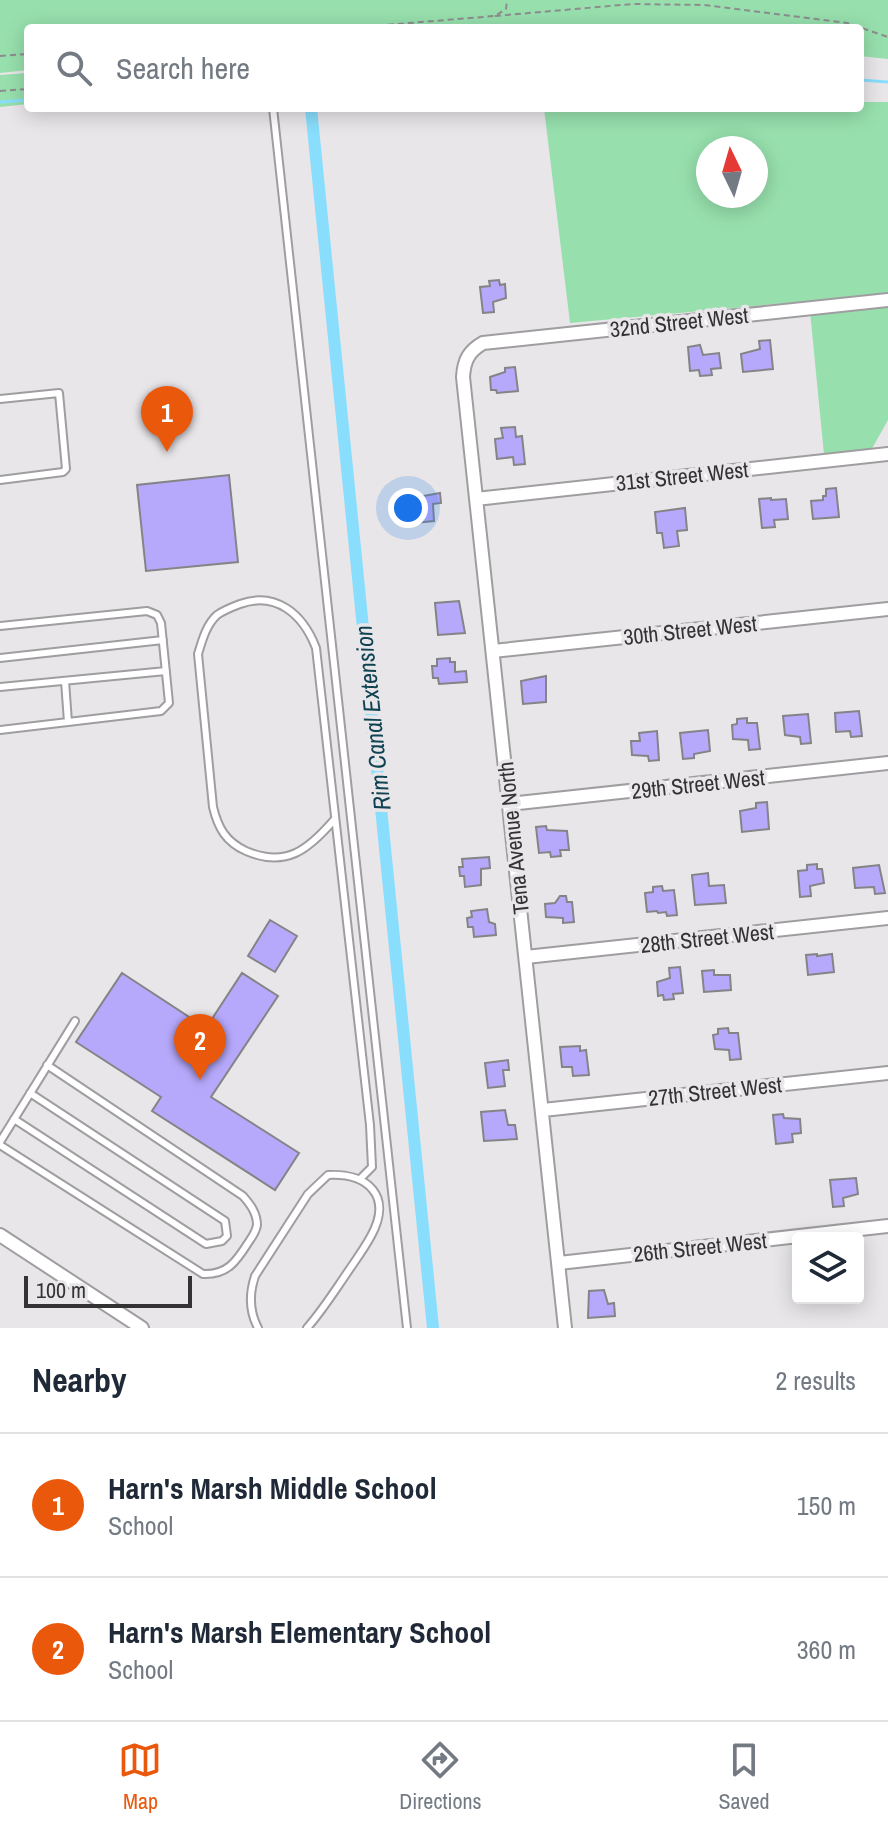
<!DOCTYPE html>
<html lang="en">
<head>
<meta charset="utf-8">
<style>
  body { margin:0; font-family:"Archivo Narrow",sans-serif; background:#f2f2f3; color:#1f2937 }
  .controls { position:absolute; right:24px; bottom:24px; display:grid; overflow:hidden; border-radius:8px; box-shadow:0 4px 20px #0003 }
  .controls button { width:72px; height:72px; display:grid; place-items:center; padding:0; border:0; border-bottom:2px solid #e0e1e3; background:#fff; color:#1f2937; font:40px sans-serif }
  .compass { position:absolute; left:696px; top:136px; width:72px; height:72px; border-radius:50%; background:#fff; box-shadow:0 4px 20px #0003; rotate:355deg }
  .scale { position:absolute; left:24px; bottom:20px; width:168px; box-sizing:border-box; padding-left:8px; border:4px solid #343334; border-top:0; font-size:22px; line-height:28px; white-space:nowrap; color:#343334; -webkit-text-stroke:6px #e8e6e9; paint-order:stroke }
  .you { position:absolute; left:408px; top:508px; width:28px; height:28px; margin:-20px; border:6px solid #fff; border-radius:50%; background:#1a73e8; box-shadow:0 0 0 12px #1a73e833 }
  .badge { display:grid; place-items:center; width:52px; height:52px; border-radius:50%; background:#ea580c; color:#fff; font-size:26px; font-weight:700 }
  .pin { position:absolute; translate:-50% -66px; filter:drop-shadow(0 2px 4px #0008) }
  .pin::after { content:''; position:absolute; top:42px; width:28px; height:24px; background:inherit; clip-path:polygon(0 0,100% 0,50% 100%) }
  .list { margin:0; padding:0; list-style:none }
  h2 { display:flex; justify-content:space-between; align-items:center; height:104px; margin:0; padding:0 32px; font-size:34px }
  h2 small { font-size:26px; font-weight:400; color:#747a83 }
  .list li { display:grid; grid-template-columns:52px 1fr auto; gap:24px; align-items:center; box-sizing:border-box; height:144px; padding:0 32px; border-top:2px solid #e0e1e3 }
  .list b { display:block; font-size:30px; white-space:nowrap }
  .list p { margin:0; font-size:26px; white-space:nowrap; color:#747a83 }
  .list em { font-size:26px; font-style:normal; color:#747a83 }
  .icon { flex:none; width:44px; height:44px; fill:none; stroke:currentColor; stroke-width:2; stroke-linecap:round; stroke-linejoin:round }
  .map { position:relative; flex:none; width:888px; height:1328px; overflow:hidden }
  .search { position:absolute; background:#fff; box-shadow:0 4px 20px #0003; left:24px; right:24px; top:24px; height:88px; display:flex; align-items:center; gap:20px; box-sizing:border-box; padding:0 28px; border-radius:8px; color:#747a83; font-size:30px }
  .sheet { height:392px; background:#fff }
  nav { display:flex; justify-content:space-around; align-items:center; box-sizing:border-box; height:112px; border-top:2px solid #e0e1e3; background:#fff; font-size:22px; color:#747a83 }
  nav a { display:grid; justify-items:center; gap:4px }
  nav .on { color:#ea580c }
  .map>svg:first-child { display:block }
  .green { fill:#97e0ad; fill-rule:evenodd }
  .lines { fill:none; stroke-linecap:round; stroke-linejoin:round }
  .stream { stroke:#89defd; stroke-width:3 }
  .canal { stroke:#89defd; stroke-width:12 }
  .building { fill:#b6a9fb; stroke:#848487; stroke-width:2 }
  .service-casing { stroke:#9f9da0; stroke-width:10 }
  .minor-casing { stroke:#9f9da0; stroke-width:16 }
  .path { stroke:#8d8c8e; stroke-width:2; stroke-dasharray:6 4; stroke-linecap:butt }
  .service { stroke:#fff; stroke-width:6 }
  .minor { stroke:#fff; stroke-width:12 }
  .labels { text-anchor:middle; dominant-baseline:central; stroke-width:7; stroke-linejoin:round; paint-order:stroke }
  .street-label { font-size:22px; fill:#343334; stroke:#e8e6e9 }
  .water-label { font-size:24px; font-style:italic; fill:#0f4252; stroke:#e8e6e9 }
</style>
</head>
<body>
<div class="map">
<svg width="888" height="1328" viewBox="0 0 888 1328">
  <rect width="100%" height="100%" fill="#e8e6e9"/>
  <path class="green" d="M0,0H888V59L860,56V28H28V70L0,73Z
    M28,73V104L0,107V75Z
    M860,102H888V420L865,461L825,465L809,301L570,323L544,108H860ZM708,148H756V196H708Z"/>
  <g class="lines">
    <path class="stream" d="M860,80L888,82
      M0,102L28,100"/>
    <path class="canal" d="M311,108L433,1328"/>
  </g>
  <path class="building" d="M499,280L500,285L505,284L506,298L493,302L494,312L483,313L480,287L490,286L489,281Z
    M770,340L773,369L743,372L741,354L760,349L759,341Z
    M700,345L703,355L719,353L721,368L711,369L712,375L700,376L699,370L690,371L688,347Z
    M515,367L518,391L497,393L496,390H491L490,377L505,372V368Z
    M515,427L516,437L522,436L525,464L514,465L513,457L497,459L495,439L503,438L501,428Z
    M229,475L238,562L146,571L137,485Z
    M836,488L839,517L813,519L811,501L823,500V496H826V489Z
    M440,493L441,503L433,504L434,521L415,523L412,498Z
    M771,498V500L786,499L788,519L774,520L775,527L762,528L759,499Z
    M685,508L687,530L677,531L679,546L664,548L662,533H657L655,512Z
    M459,601L465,633L438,635L435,603Z
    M450,658V662H455V672L466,671L467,682L439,684L438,678H433L432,666H437V659Z
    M546,676V702L523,704L521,681Z
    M859,711L862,736L851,737L850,731L836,732L835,713Z
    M808,714L811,743L801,744L800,737L785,735L783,716Z
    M747,718V723H757L760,749L749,750L748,740L733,739L732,725L737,724V719Z
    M708,730L710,751L694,754V758L683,759L680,733Z
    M657,731L659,760L649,761L648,756L632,755L631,741H640L639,733Z
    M767,802L769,829L742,832L740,811L756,808V803Z
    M546,826L547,830L567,831L569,850H560L561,856L551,857L550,852L539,853L536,827Z
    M489,857L490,868L481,869V885L465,887L464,876H460L459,867H463L462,859Z
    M817,864V869H822L824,883L810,886L811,896L800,897L798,871L807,870V865Z
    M879,865L885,893L875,894L874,887L855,888L853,868Z
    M708,873L709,886L724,885L726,903L695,905L692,875Z
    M662,886L663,891L674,890L677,915L667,916L666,912L658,913L657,911L647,912L645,893L653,892V887Z
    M560,896H566L567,902H572L574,922L563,923V918L546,917L545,904L555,903Z
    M487,909L489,922L495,924L496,935L474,937L473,927H468L467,918L472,917L471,911Z
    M270,920L297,936L275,972L248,956Z
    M817,954V956L832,954L834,972L808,975L806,955Z
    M680,967L683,993L673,994L674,999L664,1000L663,995L658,996L657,982L670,978L669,968Z
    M714,970V975H730L731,990L704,992L702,971Z
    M122,973L206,1028L242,973L278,996L211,1097L299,1153L275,1190L152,1111L161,1097L76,1042Z
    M728,1028L729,1033H738L741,1059L730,1060L729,1050L715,1049L713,1035L718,1034V1029Z
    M580,1046V1051L586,1050L589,1075L573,1076L572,1067H562L560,1047Z
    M508,1060L509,1070H503L505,1086L488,1088L485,1063Z
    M505,1110L508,1125H515L517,1139L484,1141L481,1112Z
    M783,1114L784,1118L800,1119L801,1133L792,1134L793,1142L776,1144L773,1115Z
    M856,1178L858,1194L843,1198L844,1206L833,1207L830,1180Z
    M604,1290L608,1304L614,1303L615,1316L588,1318L589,1291Z"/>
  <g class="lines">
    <defs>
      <path id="service" d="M273,108L407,1328
        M0,399L59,393L66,469L63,472L0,480
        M0,626L147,611L157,615L161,623L169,703L161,711L0,730
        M0,658L163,640
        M65,681L68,722
        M0,687L166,671
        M334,820C308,850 286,868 246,851C226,842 218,828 213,807L198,654C202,641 206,625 217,615C224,610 232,607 240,604C276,591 303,614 316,648L370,1125L372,1167L360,1179
        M14,1119L206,1244L222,1241L227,1236L225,1221L30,1093
        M0,1142L75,1021
        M0,1145L203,1274C227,1275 236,1262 248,1243C252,1237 256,1232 257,1225C257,1213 250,1204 243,1196L47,1065
        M258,1328C249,1311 249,1294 255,1276L308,1194L328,1175C368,1173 393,1196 371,1236C364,1249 355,1261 347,1273C334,1292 322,1311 307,1328"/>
      <path id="minor" d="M476,499L888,454
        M493,651L888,609
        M509,804L888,763
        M526,957L888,918
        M543,1110L888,1073
        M0,1235L142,1328
        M559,1263L888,1226
        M565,1328L463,377C464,360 469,351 483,343L888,300"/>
    </defs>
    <use href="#service" class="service-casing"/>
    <use href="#minor" class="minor-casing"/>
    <path class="path" d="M495,16L632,4L704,5L847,23L888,37
      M348,28L495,16L506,9L507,0
      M0,56L28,54
      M0,91L28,89"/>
    <use href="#service" class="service"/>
    <use href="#minor" class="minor"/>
  </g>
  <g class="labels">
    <g class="street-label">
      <text transform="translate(679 322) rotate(-6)">32nd Street West</text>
      <text transform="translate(682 476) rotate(-6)">31st Street West</text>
      <text transform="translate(690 630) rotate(-6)">30th Street West</text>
      <text transform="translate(698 784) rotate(-6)">29th Street West</text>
      <text transform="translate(513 838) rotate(-96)">Tena Avenue North</text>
      <text transform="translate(707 938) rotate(-6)">28th Street West</text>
      <text transform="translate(715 1091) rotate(-6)">27th Street West</text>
      <text transform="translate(700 1247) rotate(-6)">26th Street West</text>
    </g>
    <g class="water-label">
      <text transform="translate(372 718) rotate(-96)">Rim Canal Extension</text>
    </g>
  </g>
</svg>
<div class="controls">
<button><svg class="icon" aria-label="layers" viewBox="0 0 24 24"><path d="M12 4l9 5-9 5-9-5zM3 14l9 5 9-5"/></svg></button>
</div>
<svg class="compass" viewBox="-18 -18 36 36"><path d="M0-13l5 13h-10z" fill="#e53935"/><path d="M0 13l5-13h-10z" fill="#747a83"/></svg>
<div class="scale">100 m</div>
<div class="you"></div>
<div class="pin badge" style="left:167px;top:452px">1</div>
<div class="pin badge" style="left:200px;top:1080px">2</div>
<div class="search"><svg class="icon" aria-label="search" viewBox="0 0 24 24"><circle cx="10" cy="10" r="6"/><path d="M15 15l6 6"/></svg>Search here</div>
</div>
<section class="sheet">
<h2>Nearby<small>2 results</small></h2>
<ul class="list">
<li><span class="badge">1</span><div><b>Harn's Marsh Middle School</b><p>School</p></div><em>150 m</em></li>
<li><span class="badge">2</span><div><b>Harn's Marsh Elementary School</b><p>School</p></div><em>360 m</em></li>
</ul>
</section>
<nav>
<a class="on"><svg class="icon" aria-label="map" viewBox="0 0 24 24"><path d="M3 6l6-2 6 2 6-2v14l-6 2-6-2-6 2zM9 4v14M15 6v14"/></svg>Map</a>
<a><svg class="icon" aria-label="directions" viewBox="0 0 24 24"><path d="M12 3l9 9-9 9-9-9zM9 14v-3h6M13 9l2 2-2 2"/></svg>Directions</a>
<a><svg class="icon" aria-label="saved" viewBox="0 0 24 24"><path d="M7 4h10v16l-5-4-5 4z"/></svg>Saved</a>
</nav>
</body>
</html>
